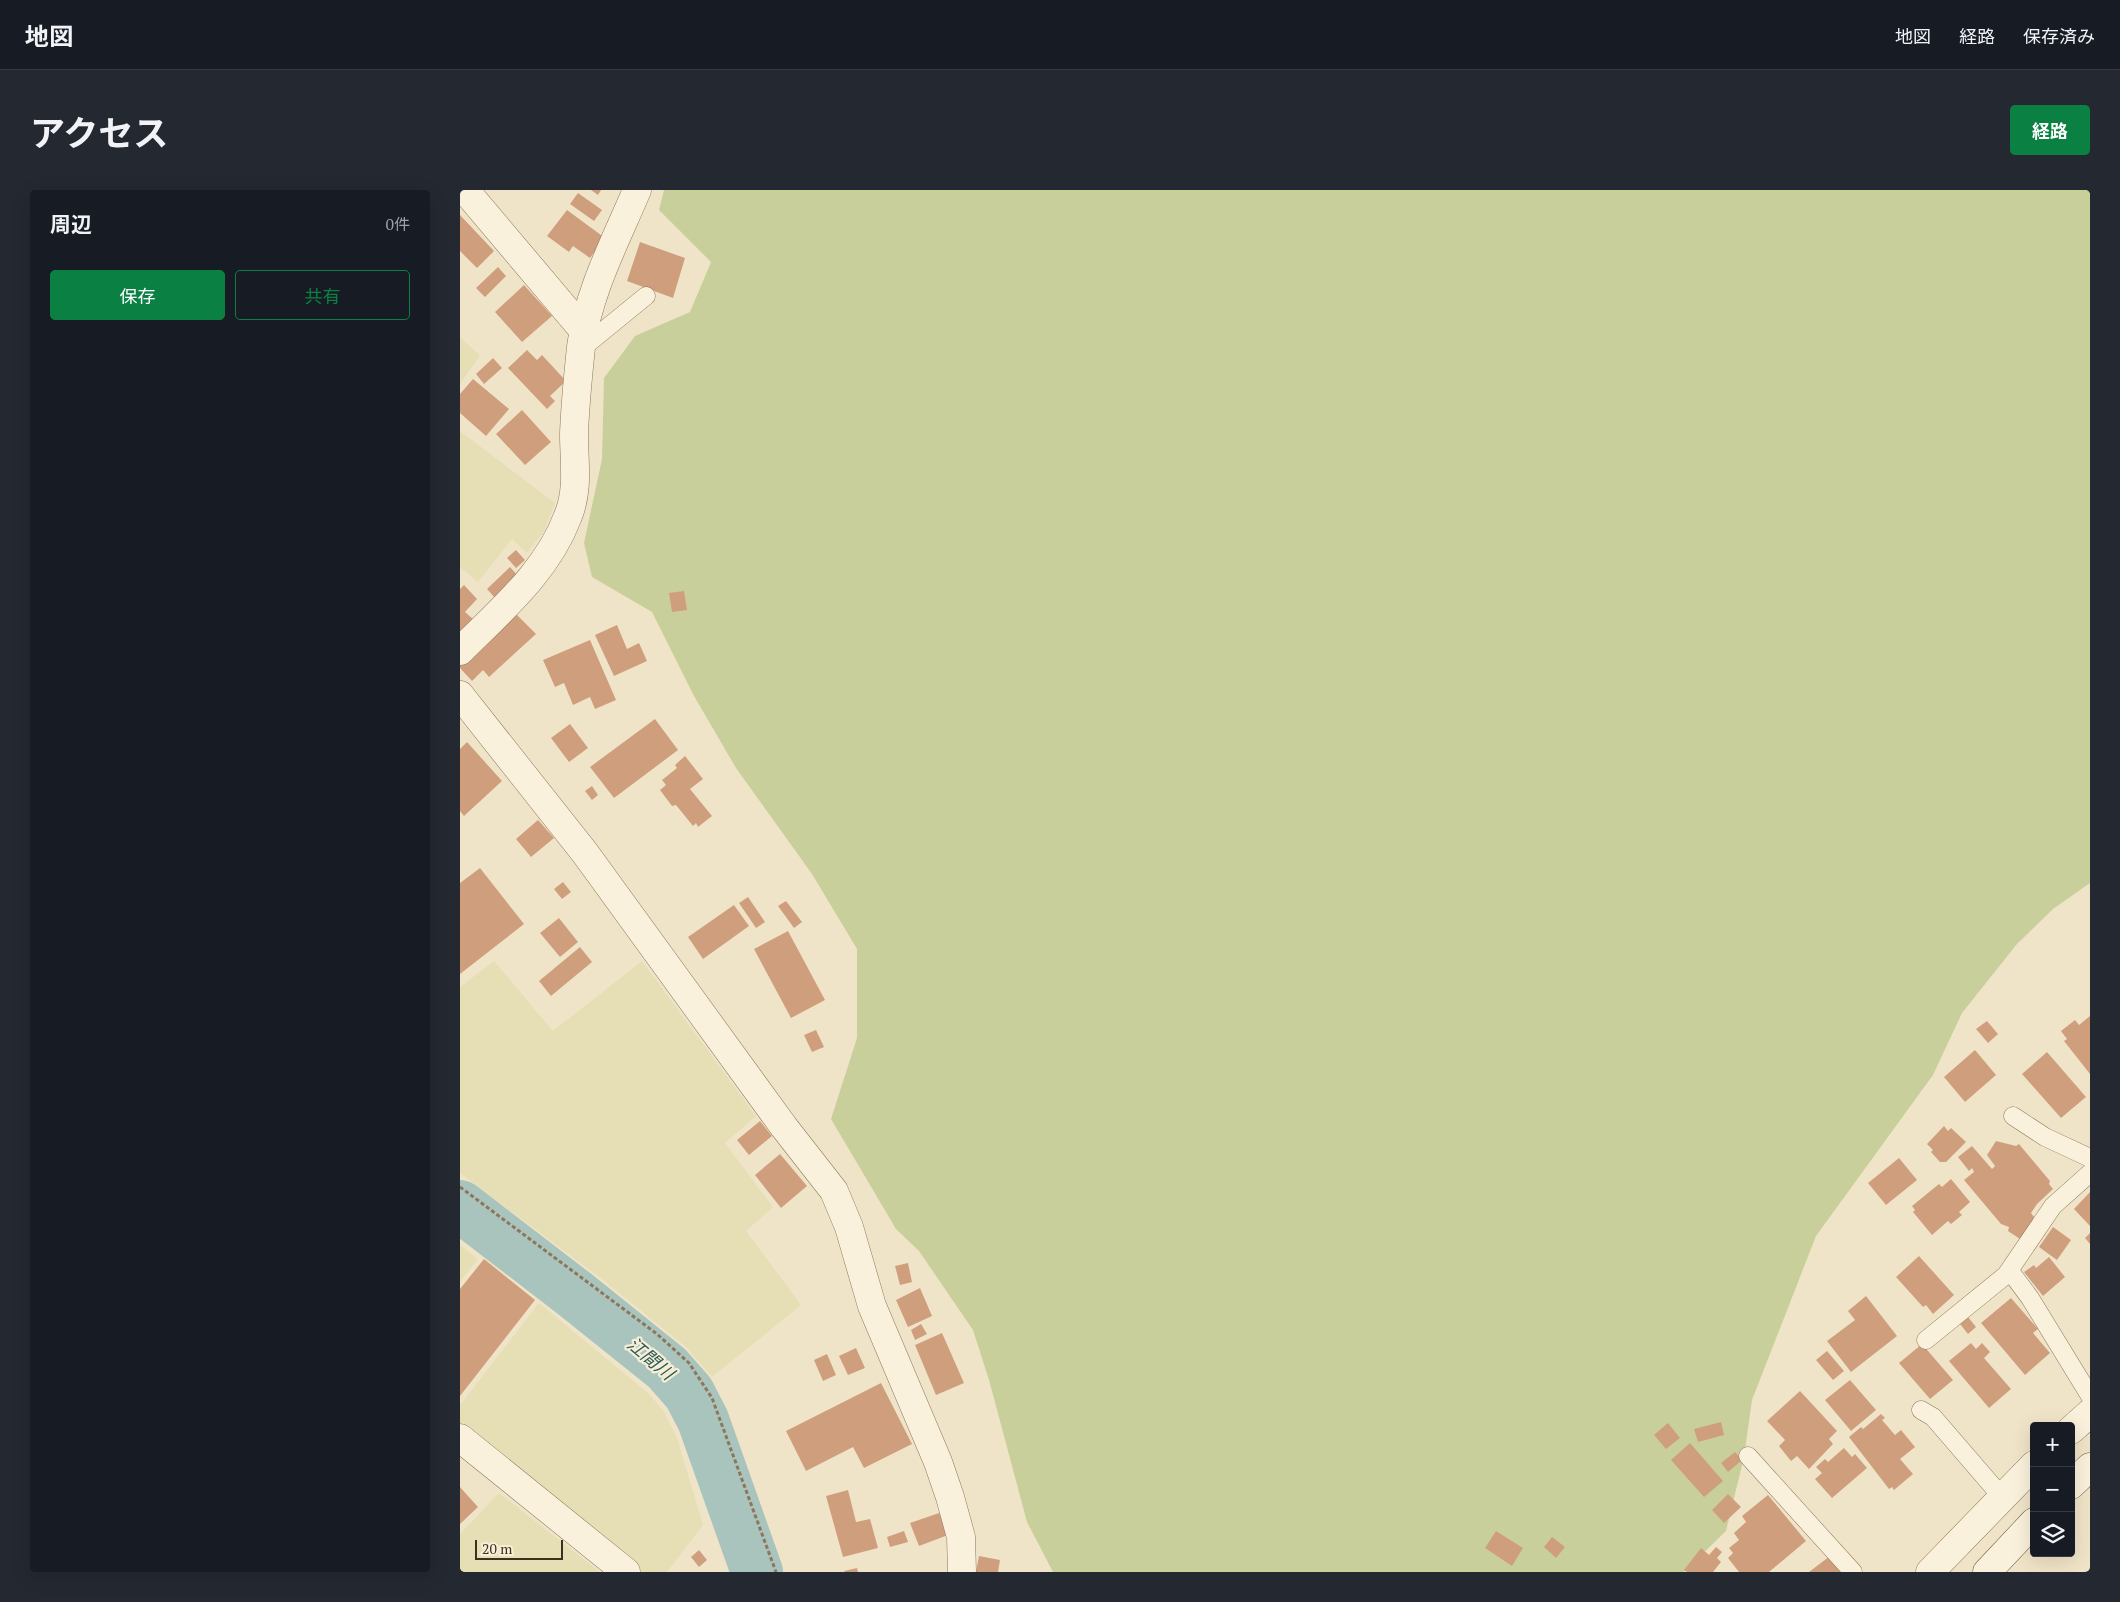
<!DOCTYPE html>
<html lang="ja">
<head>
<meta charset="utf-8">
<style>
  body { margin:0; font-family:"PT Serif","Noto Sans JP",serif; background:#242831; color:#f1f3f6 }
  .controls { position:absolute; right:15px; bottom:15px; display:grid; overflow:hidden; border-radius:5px; box-shadow:0 5px 20px #0002 }
  .controls button { width:45px; height:45px; display:grid; place-items:center; padding:0; border:0; border-bottom:1px solid #363941; background:#171b24; color:#f1f3f6; font:25px sans-serif }
  .scale { position:absolute; left:15px; bottom:12px; width:88px; box-sizing:border-box; padding-left:5px; border:2px solid #3d2e20; border-top:0; font-size:14px; line-height:18px; white-space:nowrap; color:#3d2e20; -webkit-text-stroke:4px #f7eed8; paint-order:stroke }
  .list { margin:0; padding:0; list-style:none }
  h2 { display:flex; justify-content:space-between; align-items:center; height:65px; margin:0; padding:0 20px; font-size:21px }
  h2 small { font-size:16px; font-weight:400; color:#9ea1a6 }
  .actions { display:flex; gap:10px; padding:15px 20px }
  .actions a { flex:1; padding:11px 0; border:1px solid #0b8043; border-radius:5px; text-align:center; font-size:18px; color:#0b8043 }
  .actions .main { background:#0b8043; color:#fff }
  .icon { flex:none; width:28px; height:28px; fill:none; stroke:currentColor; stroke-width:2; stroke-linecap:round; stroke-linejoin:round }
  .map { position:relative; flex:none; width:1630px; height:1382px; overflow:hidden; border-radius:5px }
  header { display:flex; align-items:center; gap:30px; box-sizing:border-box; height:70px; padding:0 25px; background:#171b24; border-bottom:1px solid #363941 }
  header strong { font-size:24px }
  nav { display:flex; gap:28px; margin-inline-start:auto; font-size:18px }
  .intro { display:flex; align-items:center; justify-content:space-between; box-sizing:border-box; height:120px; padding:0 30px }
  h1 { margin:0; font-size:35px }
  .button { padding:12px 22px; border-radius:5px; background:#0b8043; color:#fff; font-size:18px; font-weight:700 }
  main { display:flex; gap:30px; padding:0 30px }
  aside { flex:1; background:#171b24; border-radius:5px; box-shadow:0 5px 20px #0002 }
  .map>svg:first-child { display:block }
  .farmland { fill:#e6deb5 }
  .green { fill:#c9cf9b }
  .lines { fill:none; stroke-linecap:round; stroke-linejoin:round }
  .river { stroke:#a9c4bc; stroke-width:52 }
  .building { fill:#cf9f7d }
  .lane-casing { stroke:#8d765c; stroke-width:19 }
  .street-casing { stroke:#8d765c; stroke-width:29 }
  .secondary-casing { stroke:#6f573f; stroke-width:29 }
  .path { stroke:#8d765c; stroke-width:3; stroke-dasharray:4 2.5; stroke-linecap:butt }
  .lane { stroke:#faf1dc; stroke-width:18 }
  .street { stroke:#faf1dc; stroke-width:28 }
  .secondary { stroke:#faf1dc; stroke-width:28 }
  .labels { text-anchor:middle; dominant-baseline:central; stroke-width:4.5; stroke-linejoin:round; paint-order:stroke }
  .water-label { font-size:18px; font-style:italic; fill:#2f5d5a; stroke:#f7eed8 }
</style>
</head>
<body>
<header>
<strong>地図</strong>
<nav><a>地図</a><a>経路</a><a>保存済み</a></nav>
</header>
<div class="intro"><h1>アクセス</h1><a class="button">経路</a></div>
<main>
<aside>
<h2>周辺<small>0件</small></h2>
<ul class="list">
</ul>
<div class="actions"><a class="main">保存</a><a>共有</a></div>
</aside>
<div class="map">
<svg width="1630" height="1382" viewBox="0 0 1630 1382">
  <rect width="100%" height="100%" fill="#f0e4c8"/>
  <path class="farmland" d="M0,147L20,166L0,194Z
    M0,241L95,313L84,341L67,363L52,349L18,392L0,377Z
    M34,771L93,841L182,771L296,926L265,953L313,1017L286,1041L341,1115L252,1187L226,1157L143,1090L0,983V797Z
    M0,1055L18,1069L0,1092Z
    M79,1113L188,1203L203,1220L217,1248L243,1335L207,1382H183L0,1234V1215Z
    M39,1303L140,1382H0V1344Z"/>
  <path class="green" d="M204,0H1630V693L1593,719L1557,754L1502,823L1473,885L1356,1046L1292,1210L1284,1267L1266,1341L1224,1382H593L567,1332L529,1190L513,1140L459,1061L436,1039L371,929L397,848V759L352,684L276,578L234,506L192,422L132,387L124,353L142,269L144,188L175,146L230,122L251,72L199,20Z"/>
  <g class="lines">
    <path class="river" d="M0,1016L116,1105L207,1178L229,1203L243,1230L297,1382"/>
  </g>
  <path class="building" d="M131,0H141L138,5Z
    M118,3L142,20L134,31L110,14Z
    M107,20L145,48L130,68L113,56L109,62L87,46Z
    M0,25L34,61L17,78L0,61Z
    M180,52L225,68L213,108L167,91Z
    M38,77L46,86L25,107L16,98Z
    M64,95L92,126L62,152L35,122Z
    M67,160L77,170L82,165L106,191L90,206L95,211L87,219L48,178Z
    M33,168L42,178L24,194L16,184Z
    M13,189L49,219L26,246L0,223V204Z
    M62,220L91,252L65,275L36,244Z
    M56,360L65,370L56,378L47,368Z
    M50,377L58,386L35,408L27,399Z
    M4,395L17,409L5,422L13,429L0,443V399Z
    M224,401L227,420L212,422L209,403Z
    M54,422L76,444L29,487L23,480L12,491L0,478V472Z
    M157,435L167,459L179,453L187,471L154,486L135,445Z
    M130,450L156,510L135,519L130,507L113,515L104,493L95,497L83,470Z
    M195,529L218,560L154,608L130,577Z
    M110,534L128,558L109,572L91,548Z
    M7,552L42,591L4,626L0,621V559Z
    M225,566L243,589L230,599L252,626L238,637L236,633L233,636L216,615L212,616L200,600L206,595L202,590L217,578L215,575Z
    M132,596L138,605L132,610L125,601Z
    M78,630L94,648L71,667L56,649Z
    M20,678L64,734L0,784V693Z
    M103,692L111,702L102,709L94,699Z
    M288,707L305,732L296,738L279,713Z
    M326,711L342,732L334,738L318,716Z
    M274,715L289,736L243,769L228,747Z
    M99,728L118,752L100,767L80,743Z
    M328,741L365,810L331,828L294,759Z
    M120,757L132,772L91,806L79,791Z
    M1630,826V884L1604,851L1607,849L1601,841L1615,830L1619,835Z
    M1527,831L1538,844L1528,853L1516,839Z
    M356,840L364,857L352,862L344,845Z
    M1515,860L1536,885L1505,912L1484,887Z
    M1587,862L1626,907L1601,928L1562,884Z
    M300,931L312,946L289,965L277,950Z
    M1484,936L1488,941L1491,938L1506,952L1486,972H1480L1471,962L1473,960L1467,954Z
    M1536,951L1556,956L1559,954L1590,991L1589,994L1593,999L1577,1014L1571,1023L1577,1031L1563,1051L1548,1041L1549,1037L1541,1034L1504,990L1514,982L1512,978L1509,981L1498,967L1512,956L1532,979L1535,976L1527,965Z
    M320,964L347,996L321,1018L295,985Z
    M1439,968L1457,990L1426,1015L1408,993Z
    M1491,989L1510,1012L1499,1022L1502,1025L1491,1034L1488,1031L1472,1045L1453,1022L1455,1020L1452,1016L1479,994L1482,997Z
    M1630,1002V1036L1614,1019Z
    M1593,1037L1611,1050L1597,1070L1579,1057Z
    M1630,1043V1054L1625,1048Z
    M1459,1066L1494,1105L1473,1124L1466,1115L1463,1117L1436,1087Z
    M1589,1067L1605,1087L1583,1106L1564,1082L1574,1075L1576,1078Z
    M24,1069L75,1110L0,1206V1099Z
    M448,1073L452,1092L440,1095L435,1076Z
    M460,1098L472,1126L448,1137L436,1110Z
    M1406,1106L1437,1146L1391,1182L1367,1151L1395,1130L1388,1121Z
    M1551,1108L1578,1139L1573,1143L1590,1163L1565,1185L1521,1133Z
    M1508,1127L1516,1137L1508,1144L1500,1134Z
    M461,1134L467,1144L455,1150L451,1140Z
    M482,1143L504,1193L476,1205L455,1155Z
    M1511,1153L1516,1159L1522,1153L1530,1162L1524,1168L1551,1199L1529,1218L1489,1171Z
    M1462,1154L1493,1190L1470,1209L1439,1173Z
    M396,1158L405,1178L388,1185L379,1166Z
    M1367,1161L1384,1181L1373,1190L1356,1170Z
    M367,1164L376,1185L363,1191L354,1170Z
    M1390,1190L1416,1220L1391,1241L1365,1210Z
    M421,1193L452,1254L404,1278L393,1257L346,1281L326,1241Z
    M1340,1201L1377,1241L1369,1249L1373,1254L1349,1279L1337,1266L1331,1271L1319,1256L1325,1250L1307,1231Z
    M1421,1224L1425,1228L1422,1230L1435,1245L1441,1240L1455,1257L1440,1269L1453,1284L1434,1300L1432,1297L1429,1299L1389,1247L1401,1237L1403,1239Z
    M1261,1232L1264,1245L1238,1252L1234,1239Z
    M1208,1233L1220,1248L1206,1259L1194,1245Z
    M1230,1253L1263,1291L1244,1307L1211,1270Z
    M1384,1258L1392,1267L1395,1264L1407,1278L1372,1308L1355,1289L1362,1283L1356,1277L1365,1269L1368,1272Z
    M1275,1262L1282,1270L1268,1282L1261,1273Z
    M0,1297L18,1317L0,1334Z
    M388,1300L396,1332L410,1329L418,1358L383,1367L366,1306Z
    M1268,1304L1281,1317L1264,1333L1252,1320Z
    M1308,1305L1346,1351L1309,1382H1279L1268,1368L1273,1363L1269,1358L1279,1350L1274,1343L1286,1332L1282,1326Z
    M479,1323L488,1345L459,1356L450,1333Z
    M444,1341L448,1352L430,1357L427,1347Z
    M1036,1341L1063,1358L1052,1376L1025,1358Z
    M1092,1347L1105,1357L1096,1368L1084,1357Z
    M1256,1357L1262,1362L1257,1368L1261,1372L1253,1382H1227L1224,1380L1241,1358L1249,1365Z
    M239,1360L247,1370L239,1377L231,1367Z
    M519,1366L540,1370L538,1382H516Z
    M1370,1366L1382,1382H1349Z
    M397,1378L398,1382H385L384,1381Z"/>
  <g class="lines">
    <defs>
      <path id="lane" d="M121,159L186,106
        M1553,926L1585,947L1630,968
        M1550,1081L1570,1108L1630,1206
        M1466,1150L1546,1085L1593,1016L1630,983
        M1461,1220L1473,1227L1542,1307
        M1288,1266L1393,1382"/>
      <path id="street" d="M5,0L124,141
        M0,461C41,420 87,382 108,326C119,299 114,272 114,244C115,215 118,186 121,157C128,102 156,50 177,0
        M0,505L125,663L324,937L374,1001L389,1037L412,1116L478,1272L490,1307L501,1347L502,1382
        M1611,1240L1630,1223
        M0,1248L166,1382
        M1470,1382L1574,1275"/>
      <path id="secondary" d="M1611,1295L1630,1277
        M1527,1382L1574,1332"/>
    </defs>
    <use href="#lane" class="lane-casing"/>
    <use href="#street" class="street-casing"/>
    <use href="#secondary" class="secondary-casing"/>
    <path class="path" d="M0,997L197,1144L229,1173L252,1208L316,1382"/>
    <use href="#lane" class="lane"/>
    <use href="#street" class="street"/>
    <use href="#secondary" class="secondary"/>
  </g>
  <g class="labels">
    <g class="water-label">
      <text transform="translate(191 1168) rotate(40)">江間川</text>
    </g>
  </g>
</svg>
<div class="controls">
<button>+</button>
<button>−</button>
<button><svg class="icon" aria-label="layers" viewBox="0 0 24 24"><path d="M12 4l9 5-9 5-9-5zM3 14l9 5 9-5"/></svg></button>
</div>
<div class="scale">20 m</div>
</div>
</main>
</body>
</html>
